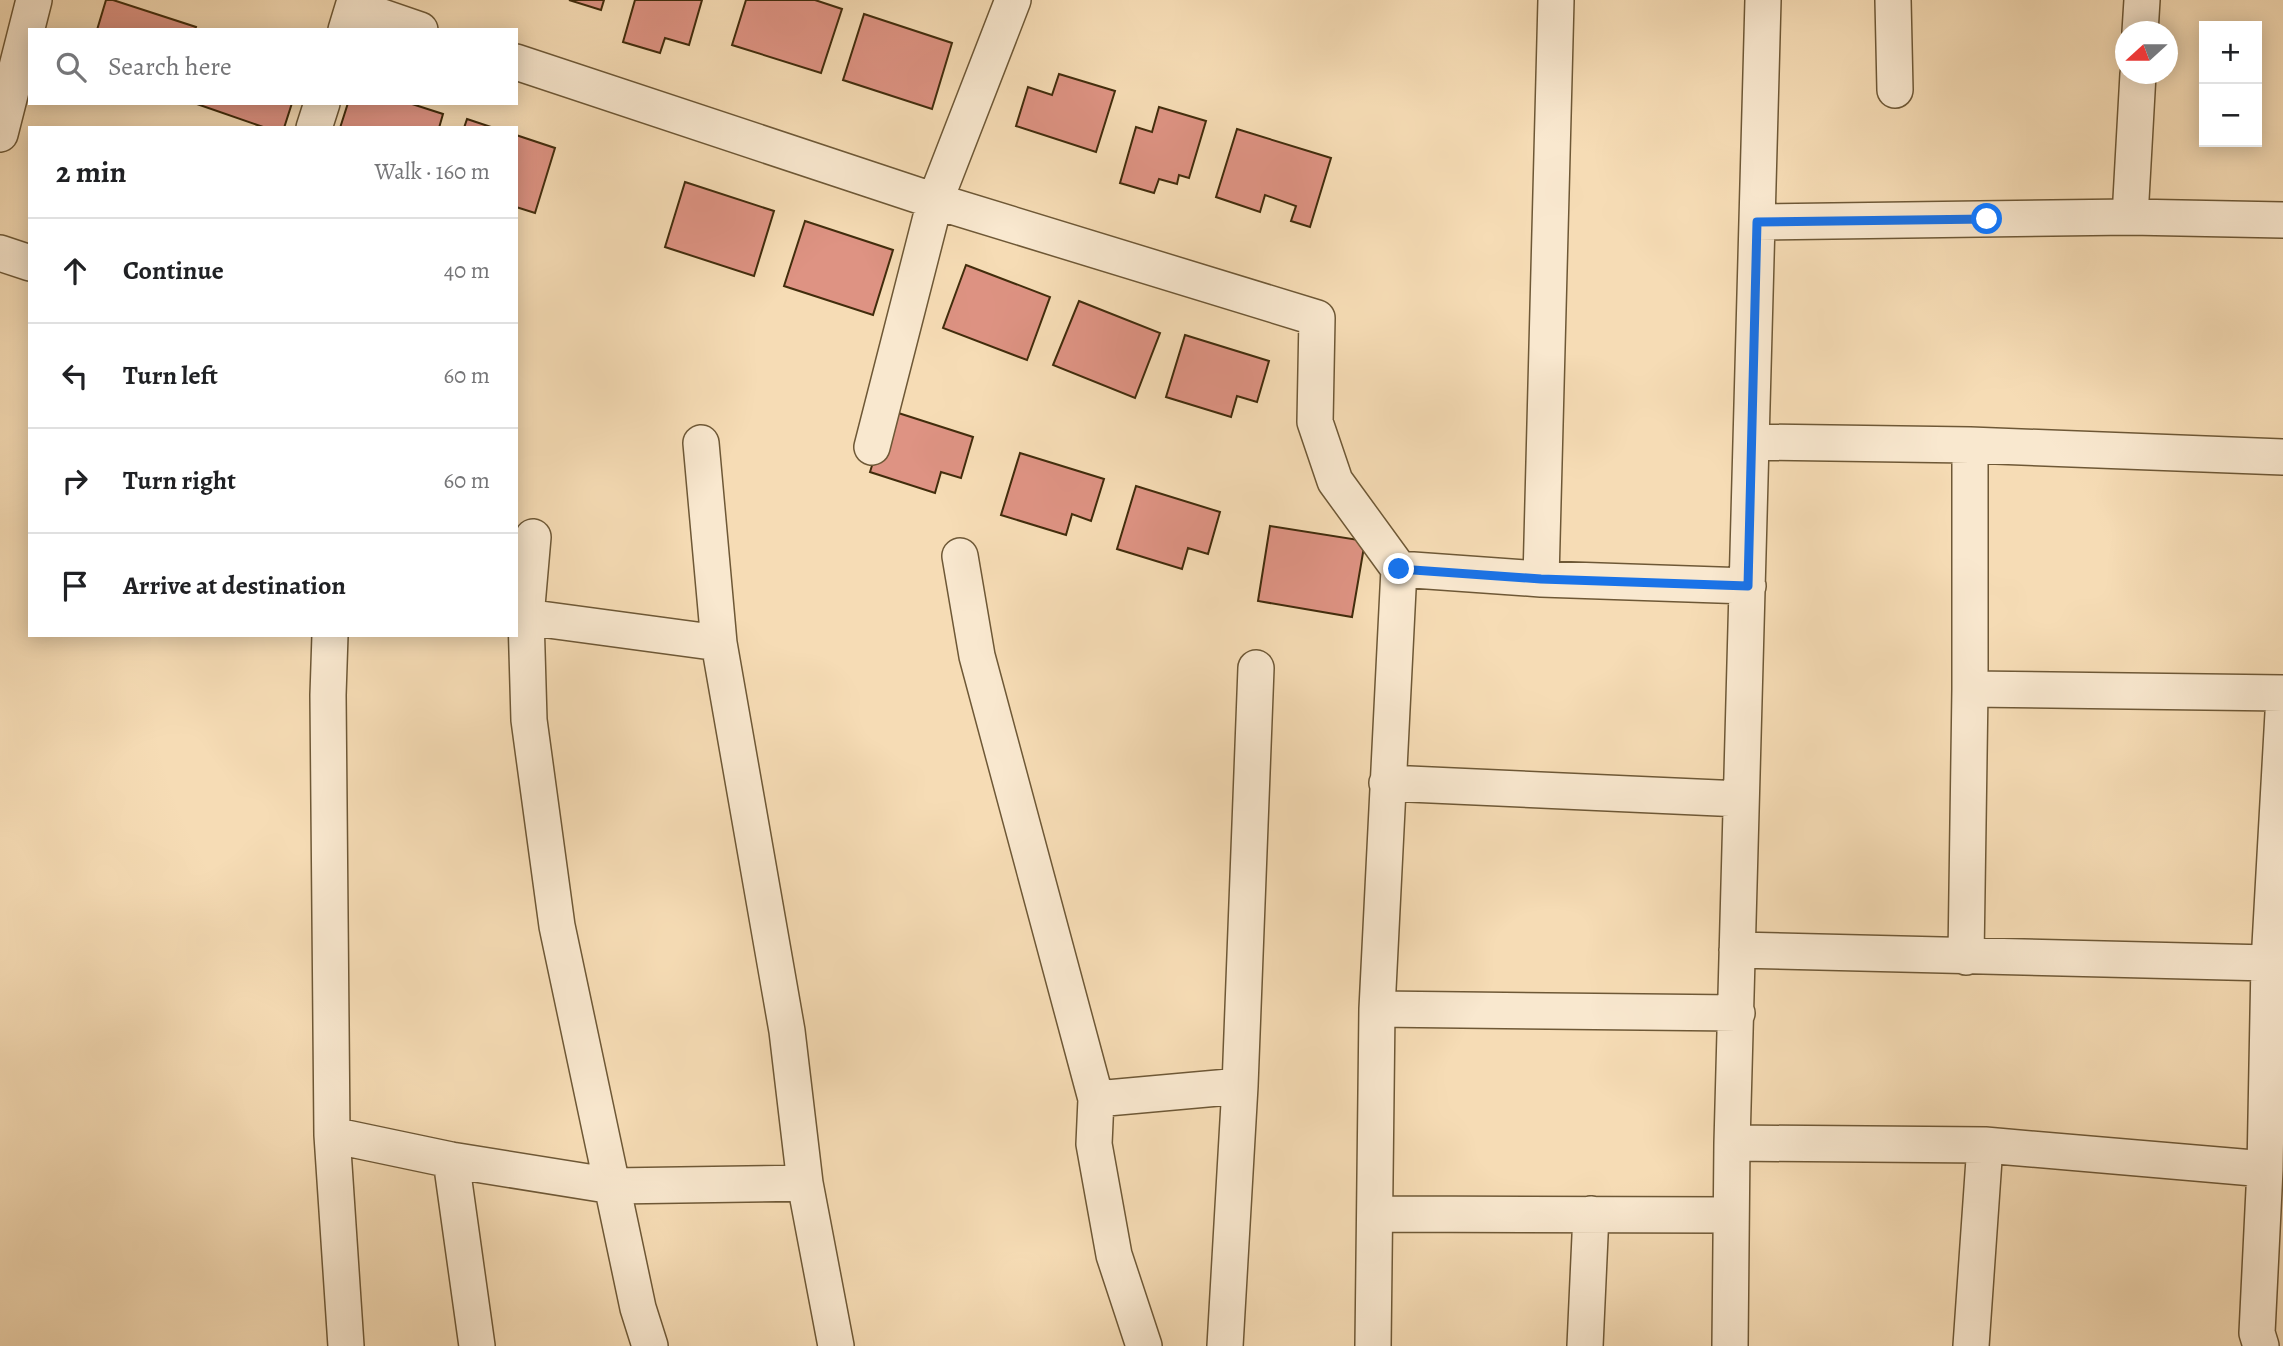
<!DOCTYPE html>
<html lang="en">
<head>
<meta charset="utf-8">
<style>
  body { margin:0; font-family:Alegreya,serif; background:#f6f6f6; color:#202124 }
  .controls { position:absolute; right:21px; top:21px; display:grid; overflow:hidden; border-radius:0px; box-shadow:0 4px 18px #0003 }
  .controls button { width:63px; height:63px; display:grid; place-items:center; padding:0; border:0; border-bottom:2px solid #e0e0e0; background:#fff; color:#202124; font:35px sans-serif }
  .compass { position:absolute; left:2115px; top:21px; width:63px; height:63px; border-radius:50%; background:#fff; box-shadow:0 4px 18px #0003; rotate:249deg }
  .stop { position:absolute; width:21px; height:21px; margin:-16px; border:5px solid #1a73e8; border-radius:50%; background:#fff }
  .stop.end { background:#1a73e8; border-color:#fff; box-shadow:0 2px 7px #0008 }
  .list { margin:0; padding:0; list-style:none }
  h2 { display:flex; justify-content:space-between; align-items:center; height:91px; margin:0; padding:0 28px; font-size:30px }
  h2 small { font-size:23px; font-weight:400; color:#757577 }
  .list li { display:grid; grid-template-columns:46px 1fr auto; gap:21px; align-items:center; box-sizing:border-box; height:105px; padding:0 28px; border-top:2px solid #e0e0e0 }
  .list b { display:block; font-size:26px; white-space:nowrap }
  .list em { font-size:23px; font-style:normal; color:#757577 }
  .icon { flex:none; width:38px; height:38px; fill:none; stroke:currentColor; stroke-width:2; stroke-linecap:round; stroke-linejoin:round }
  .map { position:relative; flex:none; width:2283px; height:1346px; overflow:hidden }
  .search { position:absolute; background:#fff; box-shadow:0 4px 18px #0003; left:28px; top:28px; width:490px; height:77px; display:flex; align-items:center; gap:18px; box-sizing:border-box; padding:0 24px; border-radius:0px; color:#757577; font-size:26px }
  .panel { position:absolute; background:#fff; box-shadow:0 4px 18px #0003; left:28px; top:126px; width:490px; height:511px; border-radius:0px }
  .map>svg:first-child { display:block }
  .building { fill:#de9383; stroke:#412c0c; stroke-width:2 }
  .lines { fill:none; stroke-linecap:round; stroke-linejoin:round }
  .minor-casing { stroke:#6e5836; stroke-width:38 }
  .minor { stroke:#f9e8cf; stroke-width:35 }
  .route { stroke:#1a73e8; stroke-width:9 }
</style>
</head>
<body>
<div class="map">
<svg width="2283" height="1346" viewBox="0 0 2283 1346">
  <rect width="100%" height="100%" fill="#f6dcb5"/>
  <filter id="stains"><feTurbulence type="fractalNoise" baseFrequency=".00286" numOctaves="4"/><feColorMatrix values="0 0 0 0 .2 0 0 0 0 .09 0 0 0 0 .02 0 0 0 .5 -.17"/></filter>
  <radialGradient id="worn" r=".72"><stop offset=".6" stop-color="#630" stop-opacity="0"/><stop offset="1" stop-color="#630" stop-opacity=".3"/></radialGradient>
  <path class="building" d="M106,0H113L196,27L195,30H97Z
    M569,0H604L601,10Z
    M635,0H702L689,45L665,38L660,53L623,42Z
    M746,0H815L842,9L821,73L732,45Z
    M864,14L952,43L932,109L843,80Z
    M1059,74L1115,91L1096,152L1016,126L1028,87L1052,95Z
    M194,103H292L284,128H266Z
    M348,103H409L443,114L439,128H340Z
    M1159,107L1206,121L1189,178L1179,175L1177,184L1159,179L1154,193L1120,183L1136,127L1152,132Z
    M467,119L494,128H464Z
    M1237,129L1331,158L1310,227L1291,221L1296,206L1265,195L1260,212L1216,197Z
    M516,135L555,148L535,213L516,207Z
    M685,182L774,211L754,276L665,247Z
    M805,221L893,250L873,315L784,286Z
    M966,265L1050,297L1027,360L943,328Z
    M1079,301L1160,333L1135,398L1053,365Z
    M1185,335L1269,361L1257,402L1237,396L1231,417L1166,397Z
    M889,410L973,437L961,478L941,472L935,493L870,472Z
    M1020,453L1104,479L1091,521L1072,514L1066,535L1001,515Z
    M1136,486L1220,512L1208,554L1188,548L1182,569L1117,549Z
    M1270,526L1365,541L1352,617L1258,601Z"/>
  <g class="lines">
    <defs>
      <path id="minor" d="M1893,0L1895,90
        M346,30L353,7L420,30
        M2140,32L2142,0
        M516,62L935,201L1317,318L1315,422L1335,481L1399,569L1377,1009L1373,1346
        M314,128L322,103
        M0,134L34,0
        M2130,217L2138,74
        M1757,222L2130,217L2283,220
        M0,253L30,263
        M1752,442L1970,445L2283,457
        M701,443L719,643L787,1031L805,1183L836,1346
        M872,447L935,201L1013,0
        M533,537L526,617L529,720L557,926L638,1308L650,1346
        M960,556L977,656L1096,1099L1094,1144L1114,1255L1144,1346
        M1399,569L1541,579L1748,586
        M1541,579L1556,0
        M526,617L719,643
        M330,635L328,695L332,1135L346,1346
        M1970,689L2283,693
        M1387,783L1741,799
        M1737,950L2269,963
        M1966,957L1970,689V445
        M1377,1009L1737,1013
        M1096,1099L1240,1086
        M332,1135L451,1160L613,1186L805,1183
        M1732,1143L1985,1145L2265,1169
        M451,1160L477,1346
        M1376,1214L1731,1215
        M1225,1346L1240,1086L1256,668
        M1585,1346L1591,1214
        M1730,1346L1732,1143L1763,0
        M1971,1346L1985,1145
        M2261,1346L2257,1333L2265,1169L2269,963L2283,713"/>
    </defs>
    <use href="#minor" class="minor-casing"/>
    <use href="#minor" class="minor"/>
  </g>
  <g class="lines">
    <path class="route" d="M1399,569L1541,579L1748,586L1757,222L1987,219"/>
  </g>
  <rect width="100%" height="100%" filter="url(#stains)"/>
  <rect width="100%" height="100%" fill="url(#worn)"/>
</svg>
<div class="controls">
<button>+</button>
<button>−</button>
</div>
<svg class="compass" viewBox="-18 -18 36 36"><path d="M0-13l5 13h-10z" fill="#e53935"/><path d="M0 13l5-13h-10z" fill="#757577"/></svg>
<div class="stop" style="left:1987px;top:219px"></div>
<div class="stop end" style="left:1399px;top:569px"></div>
<div class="search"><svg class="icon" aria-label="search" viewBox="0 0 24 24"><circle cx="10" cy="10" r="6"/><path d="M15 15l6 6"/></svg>Search here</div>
<section class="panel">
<h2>2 min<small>Walk · 160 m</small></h2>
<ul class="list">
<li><svg class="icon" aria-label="ahead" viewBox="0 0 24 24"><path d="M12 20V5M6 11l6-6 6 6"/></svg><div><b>Continue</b></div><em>40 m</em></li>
<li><svg class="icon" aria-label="left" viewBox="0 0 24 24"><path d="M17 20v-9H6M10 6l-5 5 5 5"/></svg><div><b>Turn left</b></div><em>60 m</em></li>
<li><svg class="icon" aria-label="right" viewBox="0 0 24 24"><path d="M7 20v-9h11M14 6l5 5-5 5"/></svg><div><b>Turn right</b></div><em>60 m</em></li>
<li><svg class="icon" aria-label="arrive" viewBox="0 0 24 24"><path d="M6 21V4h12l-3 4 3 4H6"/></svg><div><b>Arrive at destination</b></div></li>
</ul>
</section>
</div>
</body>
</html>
